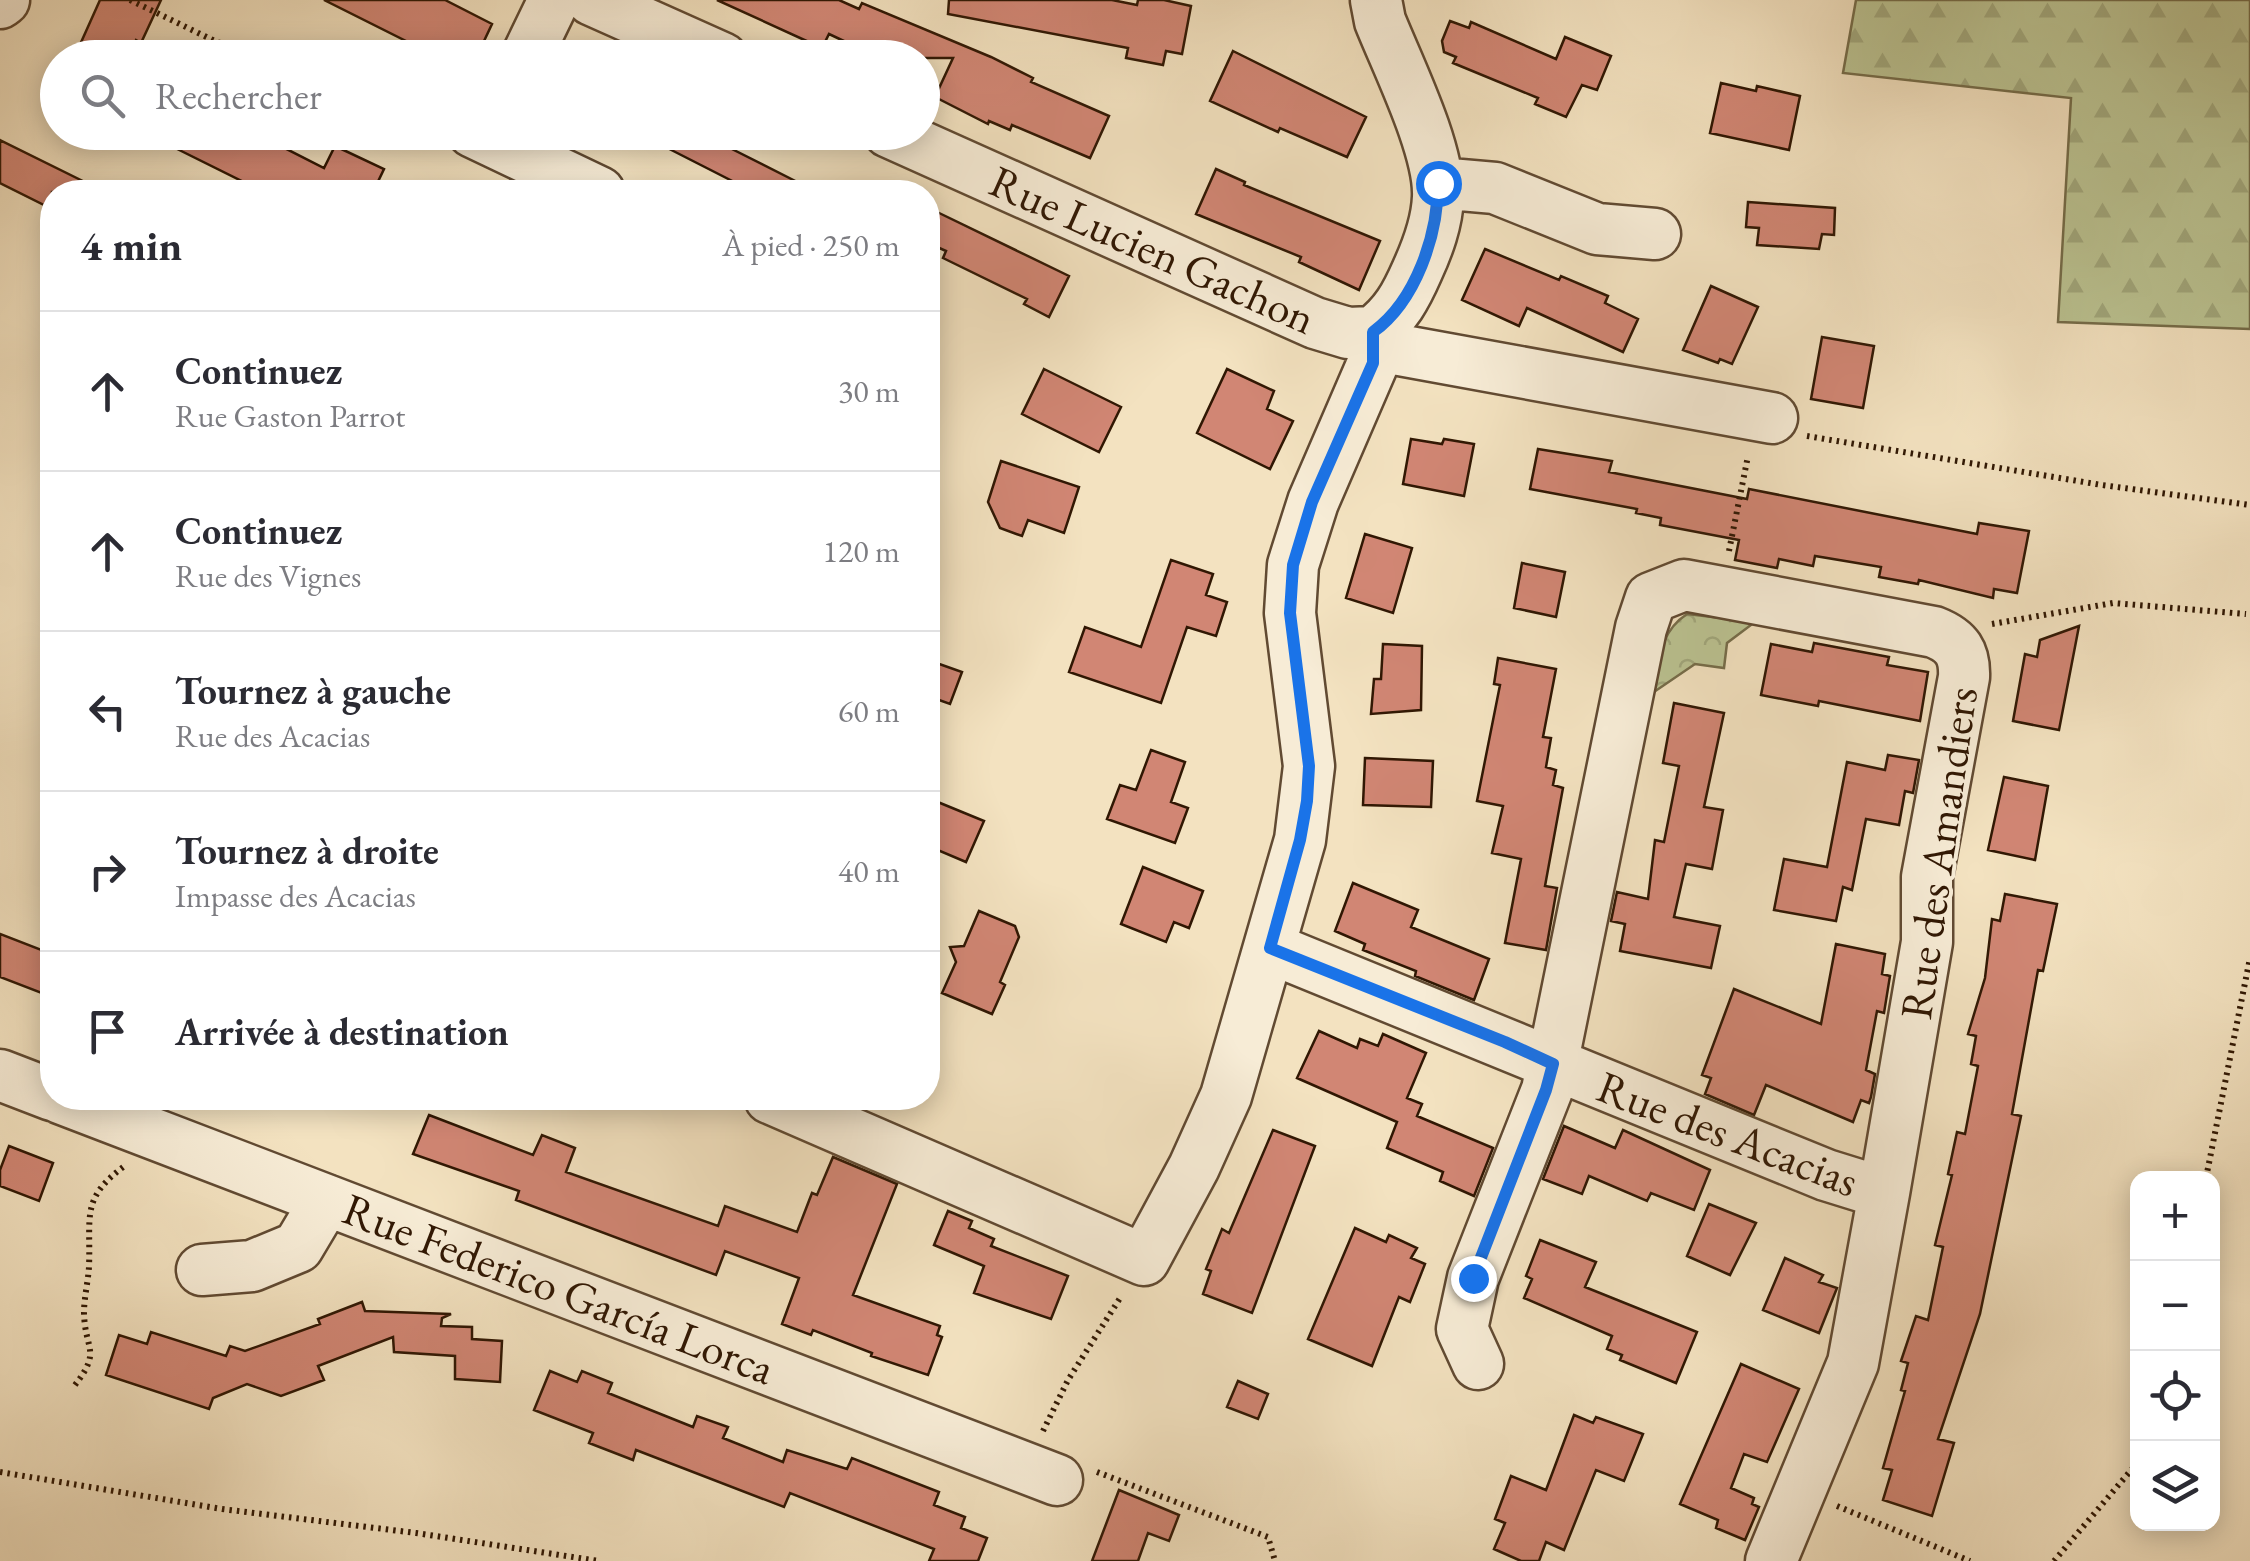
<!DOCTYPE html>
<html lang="fr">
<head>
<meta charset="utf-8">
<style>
  body { margin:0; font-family:"EB Garamond",serif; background:#f2f2f3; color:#2b2b33 }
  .controls { position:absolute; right:30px; bottom:30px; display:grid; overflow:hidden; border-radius:20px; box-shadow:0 5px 25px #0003 }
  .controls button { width:90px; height:90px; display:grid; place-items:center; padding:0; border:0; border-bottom:2px solid #e1e1e2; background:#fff; color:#2b2b33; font:50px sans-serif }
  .stop { position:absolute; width:30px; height:30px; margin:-22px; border:8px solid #1a73e8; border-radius:50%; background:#fff }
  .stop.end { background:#1a73e8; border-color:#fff; box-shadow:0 2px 10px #0008 }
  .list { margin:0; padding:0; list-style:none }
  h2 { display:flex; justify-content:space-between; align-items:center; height:130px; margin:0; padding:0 40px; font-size:42px }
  h2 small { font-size:32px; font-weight:400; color:#7c7c81 }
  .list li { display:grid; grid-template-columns:65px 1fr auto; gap:30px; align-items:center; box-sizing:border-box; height:160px; padding:0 40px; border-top:2px solid #e1e1e2 }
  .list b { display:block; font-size:38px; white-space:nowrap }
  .list p { margin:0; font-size:32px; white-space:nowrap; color:#7c7c81 }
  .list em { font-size:32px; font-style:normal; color:#7c7c81 }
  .icon { flex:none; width:55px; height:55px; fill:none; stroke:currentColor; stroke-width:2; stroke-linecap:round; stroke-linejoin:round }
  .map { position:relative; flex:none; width:2250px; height:1561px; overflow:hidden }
  .search { position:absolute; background:#fff; box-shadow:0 5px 25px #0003; left:40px; top:40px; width:900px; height:110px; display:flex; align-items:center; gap:25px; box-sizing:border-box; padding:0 35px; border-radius:55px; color:#7c7c81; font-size:38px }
  .panel { position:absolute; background:#fff; box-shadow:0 5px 25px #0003; left:40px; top:180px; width:900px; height:930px; border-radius:40px }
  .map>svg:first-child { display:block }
  .forest { fill:url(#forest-firs); stroke:#766d4a; stroke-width:2.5 }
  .park { fill:url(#park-crowns); stroke:#766d4a; stroke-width:2.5 }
  .building { fill:#d18674; stroke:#301703; stroke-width:2.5 }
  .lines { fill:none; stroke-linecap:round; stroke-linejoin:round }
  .minor-casing { stroke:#614a32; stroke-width:55 }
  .path { stroke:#301703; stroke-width:6; stroke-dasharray:2.5 5; stroke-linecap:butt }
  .minor { stroke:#f7ecd6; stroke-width:50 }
  .route { stroke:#1a73e8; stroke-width:12 }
  .labels { text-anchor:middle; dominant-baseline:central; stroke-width:8; stroke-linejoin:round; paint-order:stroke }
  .street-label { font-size:45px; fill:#301703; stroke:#f7ecd6 }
</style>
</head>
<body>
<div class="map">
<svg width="2250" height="1561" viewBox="0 0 2250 1561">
  <defs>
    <pattern id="forest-firs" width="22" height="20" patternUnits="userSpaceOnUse" patternTransform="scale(2.5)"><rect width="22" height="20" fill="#bbc392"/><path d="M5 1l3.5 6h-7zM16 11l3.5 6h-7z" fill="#a1a77c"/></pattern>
    <pattern id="park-crowns" width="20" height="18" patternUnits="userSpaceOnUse" patternTransform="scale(2.5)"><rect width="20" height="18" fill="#bbc392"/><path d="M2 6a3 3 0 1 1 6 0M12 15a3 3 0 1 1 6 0" fill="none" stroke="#a1a77c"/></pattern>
  </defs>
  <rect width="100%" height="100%" fill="#f3e2c0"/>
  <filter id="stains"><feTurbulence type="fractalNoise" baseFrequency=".002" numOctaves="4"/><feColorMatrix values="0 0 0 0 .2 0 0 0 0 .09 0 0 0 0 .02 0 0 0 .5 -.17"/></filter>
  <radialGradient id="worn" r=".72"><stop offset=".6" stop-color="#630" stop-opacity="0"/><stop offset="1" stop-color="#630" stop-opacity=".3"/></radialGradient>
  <path class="forest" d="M1856,0H2250V329L2058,322L2071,98L1843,73Z"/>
  <path class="park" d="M1687,614L1755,622L1727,643L1724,668L1695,664L1651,694C1658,663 1659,632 1687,614Z"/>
  <path class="building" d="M100,0H161L141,43L136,40L128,58H74Z
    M324,0H445L492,24L476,58H440Z
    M717,0H839L859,9L862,3L991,57L1033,78L1031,82L1109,116L1090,158L1012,125L1010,130L989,121L988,124L935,97L953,58H880L829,34L822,48Z
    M949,0H1112L1137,5L1138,0H1164L1191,6L1182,54L1166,51L1163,65L1126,58L1128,48L948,14Z
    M1450,21L1469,28L1471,22L1556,59L1565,37L1611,56L1597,90L1582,85L1566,117L1535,104L1538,98L1453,63L1456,57L1444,52L1442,41Z
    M1233,51L1366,117L1347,157L1280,128L1278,132L1210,101Z
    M1721,83L1756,91L1757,86L1800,96L1789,150L1710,133Z
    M143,132H253L324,168L335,146L384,169L373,192H264Z
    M636,132H730L724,145L817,192H736L740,185Z
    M0,140L105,192H52V209L0,183Z
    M1216,169L1245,182L1244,185L1380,241L1359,290L1299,262L1301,257L1196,214Z
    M1748,202L1835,208L1834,235L1822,234L1819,249L1757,245L1759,228L1746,227Z
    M935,211L1069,276L1049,317L1024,304L1027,299L943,258L946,251L928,243V225Z
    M1485,249L1559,280L1561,276L1608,296L1605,303L1638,319L1623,352L1527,308L1519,326L1462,300Z
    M1711,286L1758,307L1732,364L1720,359L1718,363L1683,350Z
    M1822,337L1874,346L1863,408L1811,399Z
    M1044,369L1121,407L1099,452L1022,414Z
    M1227,369L1274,391L1267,409L1293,421L1270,469L1197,433Z
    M1411,439L1442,444L1444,439L1474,444L1464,496L1403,484Z
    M1538,449L1612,461L1609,472L1747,499L1749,489L1977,534L1979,523L2029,531L2017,593L1994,589L1993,598L1919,580L1918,584L1879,577L1881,567L1815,556L1813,566L1779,559L1777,568L1735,560L1739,540L1660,525L1661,518L1636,513L1637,509L1530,489Z
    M1001,461L1079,487L1064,533L1028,520L1022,536L1000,528L988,502Z
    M1365,534L1412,548L1393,613L1346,598Z
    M1171,560L1213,574L1206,595L1227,602L1216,636L1187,627L1161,703L1069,672L1085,627L1141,647Z
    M1522,563L1565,572L1556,617L1514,608Z
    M2079,626L2059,730L2013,721L2025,654L2037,657L2040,640Z
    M1814,643L1889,657L1887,665L1928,672L1920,721L1819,701L1818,706L1761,695L1771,644L1812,652Z
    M1383,644L1422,646L1421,710L1371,714L1374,679H1381Z
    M1498,658L1556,669L1543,737L1551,738L1546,767L1556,770L1553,785L1563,788L1545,886L1557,888L1546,950L1505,943L1521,859L1492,853L1503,806L1477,801L1500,685L1494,684Z
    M928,660L962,672L950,704L928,696Z
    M1674,703L1724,713L1704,807L1723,810L1712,869L1686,864L1674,917L1720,926L1711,968L1620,951L1625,924L1611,921L1617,892L1648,899L1655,840L1664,842L1679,766L1663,763Z
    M1151,750L1185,762L1171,802L1188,808L1175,843L1107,819L1120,785L1136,790Z
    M1888,755L1919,760L1913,793L1905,791L1899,825L1866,819L1852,890L1843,887L1836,921L1774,910L1784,859L1827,867L1847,762L1885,770Z
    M1365,758L1433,761L1431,807L1363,805Z
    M2004,777L2048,786L2035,860L1988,850Z
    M928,798L984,821L966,862L928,846Z
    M1143,867L1203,891L1189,928L1174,922L1166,942L1121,924Z
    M1353,883L1418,910L1411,927L1489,959L1474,1000L1415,976L1416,971L1363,950L1365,944L1335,931Z
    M2005,894L2057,904L2043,971L2038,970L2012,1114L2021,1116L1980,1314L1938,1439L1954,1443L1932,1516L1883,1500L1892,1470L1883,1468L1905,1391L1901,1390L1908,1363L1901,1361L1916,1316L1928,1320L1943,1247L1935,1245L1952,1175L1948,1174L1957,1132L1965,1134L1978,1066L1971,1064L1976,1036L1968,1034L1985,978L1992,919L2000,921Z
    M979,911L1015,926L1019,937L1000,982L1005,985L992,1014L942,993L956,962L950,947L964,946Z
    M0,934L52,954V997L0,977Z
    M1836,944L1885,954L1882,974L1890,976L1884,1013L1877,1011L1866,1070L1875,1074L1871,1097L1869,1103L1861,1100L1853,1122L1766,1085L1754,1115L1705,1094L1711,1078L1702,1075L1734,989L1821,1024Z
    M1319,1031L1357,1048L1360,1039L1378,1046L1383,1034L1426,1053L1407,1098L1422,1104L1417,1116L1493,1148L1474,1196L1440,1181L1443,1172L1387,1148L1397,1122L1297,1078Z
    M429,1115L533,1155L542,1135L575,1148L566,1172L718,1226L725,1206L797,1232L812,1193L817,1195L833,1157L897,1184L853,1295L940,1326L937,1335L942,1337L928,1375L871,1356L872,1353L813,1330L811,1335L782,1324L799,1278L725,1251L716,1275L516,1200L519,1191L413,1154Z
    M1564,1126L1615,1148L1623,1130L1710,1170L1694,1210L1651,1193L1647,1201L1589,1176L1582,1194L1543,1179Z
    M1273,1130L1315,1146L1252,1313L1203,1294L1211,1271L1206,1269L1222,1229L1229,1233Z
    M9,1146L53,1163L39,1201L0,1186V1170Z
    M1709,1204L1756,1223L1730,1275L1687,1256Z
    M948,1211L972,1221L969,1228L994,1239L991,1246L1068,1276L1051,1319L974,1293L984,1266L934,1245Z
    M1355,1228L1386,1242L1389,1235L1417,1248L1411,1258L1425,1264L1410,1302L1399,1297L1372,1366L1308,1339Z
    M1540,1240L1596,1262L1585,1287L1697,1332L1676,1383L1620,1360L1622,1355L1607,1349L1612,1336L1524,1298L1532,1279L1526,1276Z
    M1785,1258L1823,1275L1819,1282L1837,1288L1819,1333L1763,1310Z
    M362,1302L365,1311L451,1314L442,1318L441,1326L472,1327V1339L502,1341L500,1382L455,1379V1356L394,1352L393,1337L318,1366L324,1380L281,1396L247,1384L213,1398L209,1409L106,1375L119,1335L147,1344L151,1332L226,1356L230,1346L245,1351L320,1324L318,1319Z
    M1741,1364L1799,1389L1767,1462L1744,1454L1731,1488L1754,1498L1752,1504L1759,1507L1745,1540L1716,1528L1718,1520L1680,1504Z
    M550,1371L577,1382L582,1371L612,1383L608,1393L693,1427L697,1416L728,1427L723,1438L783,1462L787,1450L847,1469L852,1458L939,1492L934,1505L965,1517L961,1528L987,1538L978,1561H929L934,1549L790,1493L784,1507L636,1450L633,1460L589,1443L593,1433L534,1410Z
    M1238,1381L1268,1394L1258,1419L1227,1407Z
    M1574,1415L1593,1423L1596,1417L1643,1434L1624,1481L1596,1470L1564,1550L1546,1542L1539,1561H1521L1494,1549L1505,1523L1495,1519L1511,1476L1546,1490Z
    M1119,1490L1179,1515L1169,1541L1148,1533L1138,1561H1092Z"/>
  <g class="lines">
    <defs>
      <path id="minor" d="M592,0L722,58
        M0,3L4,0
        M526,58L554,0
        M473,132L599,192
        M889,132L1315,323L1348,333L1373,332L1399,350L1772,418
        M1438,183L1495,188L1597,229L1655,234
        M1270,948L1826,1175L1884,1193L1853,1363L1771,1561
        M0,1075L52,1095
        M60,1098L1057,1480
        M770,1098L1144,1260L1194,1167L1226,1096L1300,840L1309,766L1290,613L1293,565L1313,502L1373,363V332C1396,315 1406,296 1417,271C1428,247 1437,223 1438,197C1440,150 1398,66 1380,21L1376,0
        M202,1270L252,1266L298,1247L326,1200
        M1478,1364L1462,1329L1473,1278L1547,1090L1641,628L1651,598L1684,585L1934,632C1957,641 1965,653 1964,677L1927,877V942L1884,1193"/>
    </defs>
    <use href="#minor" class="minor-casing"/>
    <path class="path" d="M130,0L217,42L270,58
      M1807,436L2102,485L2250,505
      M1729,551L1748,456
      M1992,624L2113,603L2246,614
      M2206,1178L2250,958
      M75,1385C102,1350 85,1351 84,1313C84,1298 88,1282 89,1267C91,1216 80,1198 126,1165
      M1043,1431L1068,1380L1122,1295
      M0,1472L222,1509L416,1533L599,1561
      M1097,1472L1268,1537L1275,1561
      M1837,1506L1970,1561
      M2054,1561L2138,1462"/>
    <use href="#minor" class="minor"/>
  </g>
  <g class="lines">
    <path class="route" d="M1438,183C1438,235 1416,301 1373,332V363L1312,502L1293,565L1290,613L1309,766L1307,801L1300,840L1270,948L1505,1042L1553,1064L1546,1090L1473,1278"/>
  </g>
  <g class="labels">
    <g class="street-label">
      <text transform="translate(1153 249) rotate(24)">Rue Lucien Gachon</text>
      <text transform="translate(1938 853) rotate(-82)">Rue des Amandiers</text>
      <text transform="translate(1728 1133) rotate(21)">Rue des Acacias</text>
      <text transform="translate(559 1288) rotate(21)">Rue Federico García Lorca</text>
    </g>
  </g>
  <rect width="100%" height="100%" filter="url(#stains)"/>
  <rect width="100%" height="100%" fill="url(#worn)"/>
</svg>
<div class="controls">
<button>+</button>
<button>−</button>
<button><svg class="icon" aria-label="locate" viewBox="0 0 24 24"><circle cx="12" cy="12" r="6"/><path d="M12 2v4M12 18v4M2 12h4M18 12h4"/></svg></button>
<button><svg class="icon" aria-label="layers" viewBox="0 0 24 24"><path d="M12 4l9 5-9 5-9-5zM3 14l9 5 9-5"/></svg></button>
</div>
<div class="stop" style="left:1438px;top:183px"></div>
<div class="stop end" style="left:1473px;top:1278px"></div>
<div class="search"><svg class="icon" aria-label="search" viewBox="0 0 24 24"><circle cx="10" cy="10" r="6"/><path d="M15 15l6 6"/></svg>Rechercher</div>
<section class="panel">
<h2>4 min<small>À pied · 250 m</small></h2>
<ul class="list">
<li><svg class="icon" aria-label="ahead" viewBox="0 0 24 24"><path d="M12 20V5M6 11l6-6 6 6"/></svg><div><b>Continuez</b><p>Rue Gaston Parrot</p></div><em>30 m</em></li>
<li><svg class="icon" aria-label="ahead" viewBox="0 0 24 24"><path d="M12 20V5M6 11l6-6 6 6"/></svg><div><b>Continuez</b><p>Rue des Vignes</p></div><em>120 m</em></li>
<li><svg class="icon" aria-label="left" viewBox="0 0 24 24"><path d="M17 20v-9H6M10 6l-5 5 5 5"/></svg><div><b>Tournez à gauche</b><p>Rue des Acacias</p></div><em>60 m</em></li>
<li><svg class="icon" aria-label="right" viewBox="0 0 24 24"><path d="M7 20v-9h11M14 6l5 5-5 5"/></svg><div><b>Tournez à droite</b><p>Impasse des Acacias</p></div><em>40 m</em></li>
<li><svg class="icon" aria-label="arrive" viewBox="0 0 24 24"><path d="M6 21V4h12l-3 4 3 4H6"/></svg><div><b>Arrivée à destination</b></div></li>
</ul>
</section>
</div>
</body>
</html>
